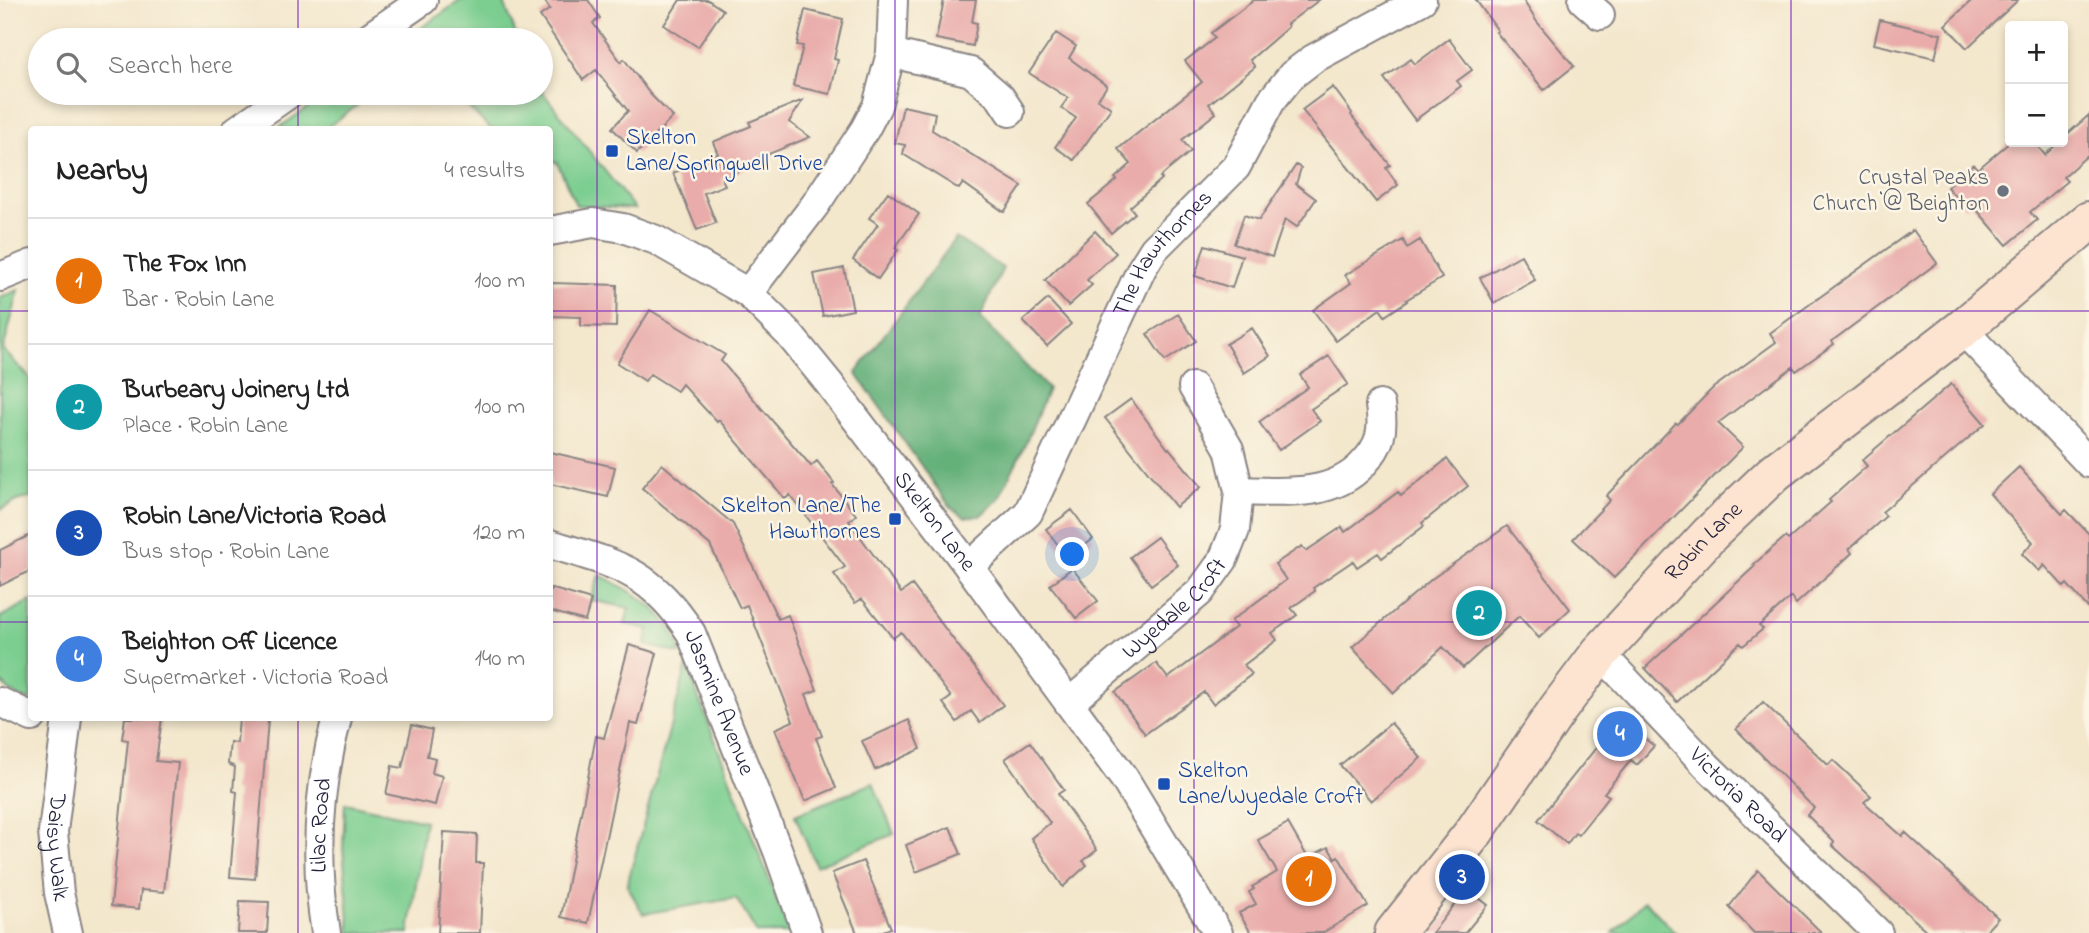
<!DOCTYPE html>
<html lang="en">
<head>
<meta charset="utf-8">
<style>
  body { margin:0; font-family:"Indie Flower",sans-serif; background:#f2f2f2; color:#222 }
  .controls { position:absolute; right:21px; top:21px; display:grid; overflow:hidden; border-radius:7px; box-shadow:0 4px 10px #0003 }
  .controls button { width:63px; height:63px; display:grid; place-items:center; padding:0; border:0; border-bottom:2px solid #e0e0e0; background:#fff; color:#222; font:35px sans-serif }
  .you { position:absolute; left:1073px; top:555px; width:24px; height:24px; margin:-18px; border:5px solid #fff; border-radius:50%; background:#1a73e8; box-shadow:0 0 0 10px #1a73e833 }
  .badge { display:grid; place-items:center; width:46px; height:46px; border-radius:50%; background:#b45309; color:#fff; font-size:23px; font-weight:700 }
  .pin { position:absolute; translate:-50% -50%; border:4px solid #fff; box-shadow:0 2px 7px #0006 }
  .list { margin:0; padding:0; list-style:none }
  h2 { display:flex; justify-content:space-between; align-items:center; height:91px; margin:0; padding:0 28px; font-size:30px }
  h2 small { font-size:23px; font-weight:400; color:#767676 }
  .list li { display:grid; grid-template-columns:46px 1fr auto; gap:21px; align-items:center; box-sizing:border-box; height:126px; padding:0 28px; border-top:2px solid #e0e0e0 }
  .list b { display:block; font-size:26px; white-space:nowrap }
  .list p { margin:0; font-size:23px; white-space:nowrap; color:#767676 }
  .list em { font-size:23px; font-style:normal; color:#767676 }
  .icon { flex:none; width:38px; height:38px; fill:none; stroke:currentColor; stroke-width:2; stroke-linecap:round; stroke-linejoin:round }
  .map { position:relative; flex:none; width:2089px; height:933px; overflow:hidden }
  .search { position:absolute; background:#fff; box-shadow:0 4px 10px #0003; left:28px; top:28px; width:525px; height:77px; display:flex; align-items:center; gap:18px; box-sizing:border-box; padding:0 24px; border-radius:38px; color:#767676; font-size:26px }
  .panel { position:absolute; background:#fff; box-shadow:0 4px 10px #0003; left:28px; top:126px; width:525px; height:595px; border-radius:7px }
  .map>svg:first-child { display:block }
  .green { fill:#7cce90; stroke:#4f7866; stroke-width:2 }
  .forest { fill:#65b17a; stroke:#446a5a; stroke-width:2 }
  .building { fill:#e9acaa }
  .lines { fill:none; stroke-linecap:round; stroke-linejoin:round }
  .street-casing { stroke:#8a8484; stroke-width:32 }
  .secondary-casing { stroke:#8a8484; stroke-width:42 }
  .street { stroke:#fff; stroke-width:28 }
  .secondary { stroke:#fde4d1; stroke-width:38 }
  .grid { fill:none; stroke:#7b2cbf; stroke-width:2; stroke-opacity:0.55 }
  .transit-dot { fill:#1a4fb4; stroke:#fcf5e5; stroke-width:2.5 }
  .worship-dot { fill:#6b7280; stroke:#fcf5e5; stroke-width:2.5 }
  .labels { text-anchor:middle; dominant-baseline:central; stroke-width:5; stroke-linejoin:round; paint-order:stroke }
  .transit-label { font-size:23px; fill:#164399; stroke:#fcf5e5; text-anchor:start }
  .worship-label { font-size:23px; fill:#5b616d; stroke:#fcf5e5; text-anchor:end }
  .street-label { font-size:23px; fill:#22223b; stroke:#fcf5e5 }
</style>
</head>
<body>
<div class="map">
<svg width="2089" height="933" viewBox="0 0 2089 933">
  <rect width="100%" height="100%" fill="#fcf5e5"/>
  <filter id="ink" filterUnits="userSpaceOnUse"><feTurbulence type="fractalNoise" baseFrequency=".0143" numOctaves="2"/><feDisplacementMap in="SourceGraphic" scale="14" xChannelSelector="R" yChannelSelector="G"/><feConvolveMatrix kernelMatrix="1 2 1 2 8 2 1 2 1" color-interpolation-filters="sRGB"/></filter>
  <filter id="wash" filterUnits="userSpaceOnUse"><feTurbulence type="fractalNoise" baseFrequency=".00686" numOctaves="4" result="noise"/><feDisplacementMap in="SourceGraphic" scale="28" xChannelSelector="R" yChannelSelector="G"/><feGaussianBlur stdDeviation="1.57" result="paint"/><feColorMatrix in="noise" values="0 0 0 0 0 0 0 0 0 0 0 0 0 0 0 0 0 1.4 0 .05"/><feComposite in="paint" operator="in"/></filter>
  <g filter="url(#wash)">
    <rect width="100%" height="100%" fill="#f3e7cc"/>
    <path class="green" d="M461,0H503L518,40H404Z
      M541,90L635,209L576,205L557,162L550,161V130L491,129L453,93H541Z
      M329,93H374L325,129H277Z
      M19,290L3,350L31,379V498L19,500L0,510V298Z
      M599,575C635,592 671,612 681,654L645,645L649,629L625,624L629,608L591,600Z
      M31,601V700C19,699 8,690 0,681V617Z
      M687,665L699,699L790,933H757L736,898L643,914L627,885Z
      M873,783L894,834L816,866L795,815Z
      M345,803L425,821L409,933H350L343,848Z
      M1644,901H1645L1676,933H1613Z"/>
    <path class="forest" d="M956,238L1003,268L980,318L1048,389L1025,445L998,500L980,516L965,517L951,508L856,373Z"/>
    <g id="blocks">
      <path class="building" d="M544,0H588L600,18L593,23L621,62L624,59L650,94L673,117L637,153L612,128L628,111L596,70L583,80L540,16L550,9Z
        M680,0H708L723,10L698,47L664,25Z
        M944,0H976L972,22L977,23L973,46L936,39Z
        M1254,0H1319L1287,24L1288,27L1250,60L1255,67L1209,104L1216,113L1182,140L1191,151L1160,177L1162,179L1130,207L1135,213L1111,233L1088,204L1117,180L1115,178L1131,164L1118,149L1202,82L1185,61L1215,38L1211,33Z
        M1476,0H1523L1537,22L1574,66L1544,90L1496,32L1498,31Z
        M1972,0H2018L1967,48L1945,25Z
        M805,10L843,19L834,59L838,60L830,94L793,86L803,46L797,45Z
        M1880,20L1941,34L1935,58L1874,44Z
        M1056,33L1076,46L1069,58L1107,86L1098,99L1111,108L1074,160L1055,147L1076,118L1061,108L1068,98L1029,73Z
        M1449,39L1472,70L1457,81L1461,86L1415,120L1384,78L1411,59L1415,64Z
        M1333,87L1352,113L1351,115L1390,165L1386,168L1398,185L1376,202L1302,110Z
        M803,100L789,122L810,137L759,158L760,162L722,179L725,185L704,193L716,223L697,230L673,173L718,154L713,142L751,126L749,122Z
        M903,106L935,113L932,130L1022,186L1004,212L963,183L959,189L903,154L905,145L895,143Z
        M2089,115V154L2063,177L2067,181L2030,212L2037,220L2007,245L1971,203L1965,208L1947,187L1973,164L1978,169L2010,142H2034L2045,155L2059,142H2063V138Z
        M1296,165L1301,168L1296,184L1316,199L1297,227L1285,219L1272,257L1234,244L1244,215L1259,220Z
        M888,192L919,214L895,248L898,250L878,279L853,260L878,224L869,218Z
        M1913,230L1937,263L1832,341L1834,344L1796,371L1793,367L1718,423L1743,447L1614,578L1573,539L1610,500L1606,496L1676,423L1678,424L1713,388L1776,342L1770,333Z
        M1095,231L1116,253L1087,280L1092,285L1068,306L1045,280Z
        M1403,240L1407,248L1420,240L1442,278L1406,300L1407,301L1385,316L1380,309L1336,341L1313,310L1351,283L1345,275Z
        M1205,245L1242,256L1232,288L1195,276Z
        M1521,255L1535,280L1494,303L1480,278Z
        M844,268L853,310L823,316L814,274Z
        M552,283L617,285L616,327L581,326V317L551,316Z
        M1048,299L1071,324L1047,346L1023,321Z
        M650,310L725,355L721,361L811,466L817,461L834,483L832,484L856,515L849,521L901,593L912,585L1003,705L980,723L971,711L957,722L943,703L951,697L901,632L893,638L862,599L855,603L834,574L845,567L790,495L785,499L719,420L717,422L682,384L677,391L650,374L645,381L617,363Z
        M1178,314L1196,341L1165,361L1147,334Z
        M1252,328L1270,356L1244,373L1226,344Z
        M1329,356L1348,384L1311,409L1320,421L1279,450L1259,422L1308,387L1300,375Z
        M1951,384L1985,424L1882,512L1886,516L1849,549L1852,553L1796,604L1791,597L1759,626L1763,629L1743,646L1740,643L1677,702L1645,668L1755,566L1753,565L1785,537L1788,540L1831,502L1829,500L1867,466L1862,460Z
        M1131,399L1168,449L1169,448L1201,487L1176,507L1105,418Z
        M550,452L615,467L608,497L550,484Z
        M1447,459L1468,486L1422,523L1424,526L1382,558L1378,553L1357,567L1353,561L1313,588L1315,591L1291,608L1297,615L1272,633L1277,640L1244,665L1252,674L1213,704L1204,692L1145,734L1115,692L1156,663L1168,678L1236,627L1231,621L1286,580L1275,564L1302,546L1306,551L1342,527L1345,532L1398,492L1401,496Z
        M662,464L733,524L778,619L788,615L817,690L806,694L822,736L816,738L836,788L805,801L775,729L793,721L747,605L740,608L710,545L642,488Z
        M2019,467L2062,514L2066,510L2089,534V609L2067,584L2064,587L2044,565L2039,571L2022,554L2033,542L1990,494Z
        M1072,510L1093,539L1068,558L1046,529Z
        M1507,526L1570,609L1539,638L1519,616L1463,668L1443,647L1394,693L1352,647L1433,578Z
        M32,534V570L0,586V550Z
        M1157,537L1178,565L1151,585L1130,557Z
        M1072,568L1098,601L1076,618L1050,585Z
        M550,588L591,600L585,621L550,611Z
        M629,645L657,653L638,725L630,723L588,923L561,917L596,736L604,738Z
        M1763,702L1828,765L1833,760L1871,796L1864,802L1902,836L1905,832L1998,918L1984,933H1929L1832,845L1834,842L1807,815L1814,808L1736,729Z
        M125,718H162L156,761L178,763L164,892L141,890L139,909L111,906L128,740L122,739Z
        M239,718H263L268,720L255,879L230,877L237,792L233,791L235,767L228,764L230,742L237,743Z
        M1620,718L1654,746L1637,765L1631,760L1604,793L1609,796L1578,835L1575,833L1567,844L1538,820Z
        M909,720L921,749L875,770L862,741Z
        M1391,723L1421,758L1371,801L1340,765Z
        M412,725L432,730L427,756L435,758L432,773L442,776L435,805L386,794L392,766L402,768Z
        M1030,742L1064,790L1058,794L1097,850L1083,861L1087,865L1063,887L1031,838L1050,823L1005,759Z
        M1288,823L1308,858L1328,847L1335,858L1338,856L1368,906L1322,933H1251L1239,913L1256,904L1249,892L1254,889L1252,887L1277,872L1258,840Z
        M950,827L961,854L916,872L906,845Z
        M444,832L477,834L476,863H483L480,933H438Z
        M863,861L891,928L878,933H857L832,873Z
        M1758,870L1783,895L1822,933H1754L1729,907Z
        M1467,889L1488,905L1465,933H1432Z
        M240,901L269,902L267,933H238Z"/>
    </g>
  </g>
  <g filter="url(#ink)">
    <use href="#blocks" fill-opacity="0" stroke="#8a8484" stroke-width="2"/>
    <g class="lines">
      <defs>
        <g id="street">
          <path d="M1583,0L1600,15"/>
          <path d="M365,40L423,0"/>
          <path d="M891,53L971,72L1000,97L1010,112"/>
          <path d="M237,130L290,93"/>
          <path id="s1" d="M550,231L593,223L623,228L656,240L748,293L788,333L828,382L969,567L1124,778L1218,933"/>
          <path d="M0,277L32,264"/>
          <path d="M748,293L815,205L865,129L877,106L891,53L893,0"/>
          <path d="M1962,329L2089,463"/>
          <path d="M1239,491C1281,492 1332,498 1363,464C1381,445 1384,431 1380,405"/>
          <path id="s2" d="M550,544C617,564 651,571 691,633L778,851L807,933"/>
          <path id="s3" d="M969,567L1028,513L1142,268L1154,249L1236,167L1271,101L1292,75L1313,59L1422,0"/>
          <path id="s4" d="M1600,653L1707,766L1878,933"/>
          <path d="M0,702L32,717"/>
          <path id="s5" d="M1069,703L1200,592L1223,560L1235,530L1239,491L1229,449L1193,387"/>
          <path id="s6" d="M67,718L53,832L59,893L68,933"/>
          <path id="s7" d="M326,933C314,860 318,789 337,718"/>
        </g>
        <g id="secondary">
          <path id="s8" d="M1394,933L1474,832L1558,709L1600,653L1710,534L1775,472L1962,329L2089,221"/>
        </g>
      </defs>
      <use href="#street" class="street-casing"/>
      <use href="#secondary" class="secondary-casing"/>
      <use href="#street" class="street"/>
      <use href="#secondary" class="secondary"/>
    </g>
  </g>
  <path class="grid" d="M298,0V40M597,0V933M895,0V933M1194,0V933M1492,0V933M1791,0V933M298,93V130M0,311H32M550,311H2089M0,622H32M550,622H2089M298,718V933"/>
  <g class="transit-dot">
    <rect x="605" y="144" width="14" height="14" rx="3.5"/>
    <rect x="888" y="512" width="14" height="14" rx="3.5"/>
    <rect x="1157" y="777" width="14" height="14" rx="3.5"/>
  </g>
  <circle class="worship-dot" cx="2003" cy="191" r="7"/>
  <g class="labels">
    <g class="transit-label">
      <text x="626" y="138">Skelton<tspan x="626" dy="26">Lane/Springwell Drive</tspan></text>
      <text x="881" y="506" text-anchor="end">Skelton Lane/The<tspan x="881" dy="26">Hawthornes</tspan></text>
      <text x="1178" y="771">Skelton<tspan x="1178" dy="26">Lane/Wyedale Croft</tspan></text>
    </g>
    <g class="worship-label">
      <text x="1989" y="178">Crystal Peaks<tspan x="1989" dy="26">Church @ Beighton</tspan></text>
    </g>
    <g class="street-label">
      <text stroke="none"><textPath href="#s3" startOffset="374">The Hawthornes</textPath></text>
      <text stroke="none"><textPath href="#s1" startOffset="511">Skelton Lane</textPath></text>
      <text stroke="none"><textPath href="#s8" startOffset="500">Robin Lane</textPath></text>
      <text stroke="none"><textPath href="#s5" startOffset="142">Wyedale Croft</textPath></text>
      <text stroke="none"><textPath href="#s2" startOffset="247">Jasmine Avenue</textPath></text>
      <text stroke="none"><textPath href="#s4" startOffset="198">Victoria Road</textPath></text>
      <text stroke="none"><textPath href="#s7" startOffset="108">Lilac Road</textPath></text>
      <text stroke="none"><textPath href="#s6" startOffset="130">Daisy Walk</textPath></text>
    </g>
  </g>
</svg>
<div class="controls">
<button>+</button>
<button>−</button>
</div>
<div class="you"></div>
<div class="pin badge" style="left:1309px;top:879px;background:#e8710a">1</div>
<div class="pin badge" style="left:1479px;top:613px;background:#0f9aa8">2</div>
<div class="pin badge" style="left:1462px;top:877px;background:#1a4fb4">3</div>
<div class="pin badge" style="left:1620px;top:734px;background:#3f7fe0">4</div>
<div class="search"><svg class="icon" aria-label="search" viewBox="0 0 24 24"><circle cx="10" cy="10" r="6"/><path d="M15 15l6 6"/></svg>Search here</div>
<section class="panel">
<h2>Nearby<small>4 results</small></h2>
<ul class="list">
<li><span class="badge" style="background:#e8710a">1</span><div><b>The Fox Inn</b><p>Bar · Robin Lane</p></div><em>100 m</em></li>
<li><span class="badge" style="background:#0f9aa8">2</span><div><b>Burbeary Joinery Ltd</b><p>Place · Robin Lane</p></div><em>100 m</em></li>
<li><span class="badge" style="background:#1a4fb4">3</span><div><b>Robin Lane/Victoria Road</b><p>Bus stop · Robin Lane</p></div><em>120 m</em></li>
<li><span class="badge" style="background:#3f7fe0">4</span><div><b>Beighton Off Licence</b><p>Supermarket · Victoria Road</p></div><em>140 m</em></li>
</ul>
</section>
</div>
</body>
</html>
